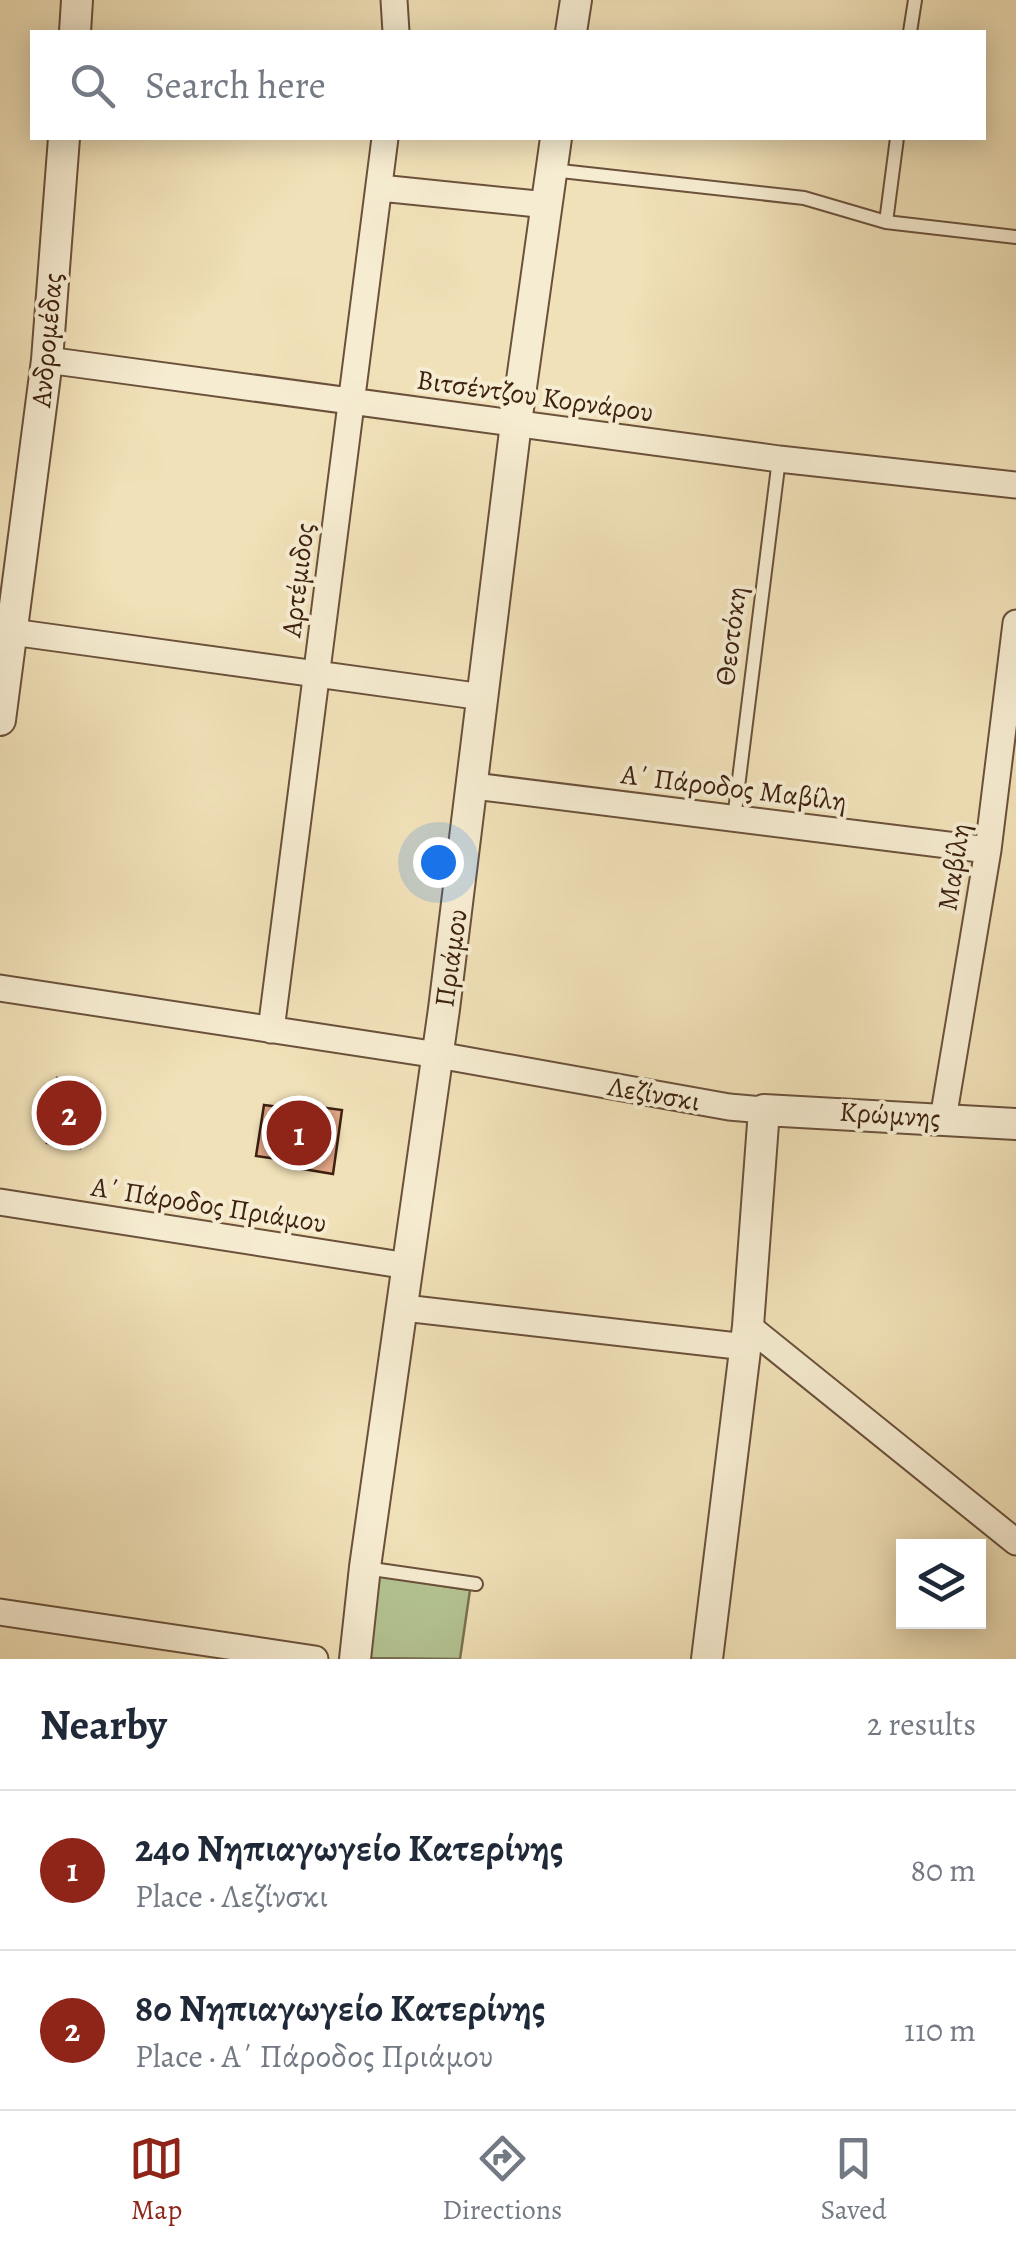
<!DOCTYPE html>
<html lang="en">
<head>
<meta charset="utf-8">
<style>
  body { margin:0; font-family:Alegreya,serif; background:#f6f6f7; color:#1f2937 }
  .controls { position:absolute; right:30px; bottom:30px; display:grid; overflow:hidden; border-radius:0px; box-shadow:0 5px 25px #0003 }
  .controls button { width:90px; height:90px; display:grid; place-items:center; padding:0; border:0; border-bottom:2px solid #e0e1e3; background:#fff; color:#1f2937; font:50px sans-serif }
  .you { position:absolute; left:438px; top:862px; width:35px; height:35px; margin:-25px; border:8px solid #fff; border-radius:50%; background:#1a73e8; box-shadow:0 0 0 15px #1a73e833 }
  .badge { display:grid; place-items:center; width:65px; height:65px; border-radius:50%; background:#8f2418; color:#fff; font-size:32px; font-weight:700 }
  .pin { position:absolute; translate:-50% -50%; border:5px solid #fff; box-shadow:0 2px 10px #0006 }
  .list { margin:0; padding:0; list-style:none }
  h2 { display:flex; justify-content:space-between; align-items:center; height:130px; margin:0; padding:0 40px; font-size:42px }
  h2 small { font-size:32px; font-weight:400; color:#747a83 }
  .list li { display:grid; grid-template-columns:65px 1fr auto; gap:30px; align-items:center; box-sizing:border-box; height:160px; padding:0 40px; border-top:2px solid #e0e1e3 }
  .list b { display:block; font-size:38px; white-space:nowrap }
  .list p { margin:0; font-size:32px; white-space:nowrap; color:#747a83 }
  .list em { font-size:32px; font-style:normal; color:#747a83 }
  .icon { flex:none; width:55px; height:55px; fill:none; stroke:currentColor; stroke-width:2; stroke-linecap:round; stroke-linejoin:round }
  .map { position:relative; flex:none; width:1016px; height:1659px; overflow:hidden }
  .search { position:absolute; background:#fff; box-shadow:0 5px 25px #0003; left:30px; right:30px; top:30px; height:110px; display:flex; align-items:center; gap:25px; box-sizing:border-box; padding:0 35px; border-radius:0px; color:#747a83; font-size:38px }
  .sheet { height:450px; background:#fff }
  nav { display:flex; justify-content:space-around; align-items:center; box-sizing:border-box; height:140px; border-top:2px solid #e0e1e3; background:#fff; font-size:28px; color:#747a83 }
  nav a { display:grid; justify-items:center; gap:5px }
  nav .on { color:#8f2418 }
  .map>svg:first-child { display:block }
  .green { fill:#b4c493; stroke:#797252; stroke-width:2.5 }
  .building { fill:#e5a888; stroke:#3e2111; stroke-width:2.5 }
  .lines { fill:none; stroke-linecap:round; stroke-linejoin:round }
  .service-casing { stroke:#6b513b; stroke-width:16 }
  .minor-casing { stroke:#6b513b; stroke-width:29 }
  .tertiary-casing { stroke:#6b513b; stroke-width:34 }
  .service { stroke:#f6ecd1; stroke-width:12 }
  .minor { stroke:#f6ecd1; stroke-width:25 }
  .tertiary { stroke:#f6ecd1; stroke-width:30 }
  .labels { text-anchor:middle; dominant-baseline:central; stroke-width:8; stroke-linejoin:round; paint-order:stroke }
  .street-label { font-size:28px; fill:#3e2111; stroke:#f6ecd1 }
</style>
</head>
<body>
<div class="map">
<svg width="1016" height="1659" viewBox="0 0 1016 1659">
  <rect width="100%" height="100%" fill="#f1e1b8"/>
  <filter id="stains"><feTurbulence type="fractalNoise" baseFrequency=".002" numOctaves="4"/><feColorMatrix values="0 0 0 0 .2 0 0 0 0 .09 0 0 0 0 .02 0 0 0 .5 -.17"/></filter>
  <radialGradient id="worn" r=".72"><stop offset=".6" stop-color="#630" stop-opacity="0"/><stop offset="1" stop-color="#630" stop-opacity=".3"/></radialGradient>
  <path class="green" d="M379,1576L470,1590L460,1659L368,1658Z"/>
  <path class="building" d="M57,1078L90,1083L80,1148L47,1143Z
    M264,1105L304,1110V1105L342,1110L333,1174L297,1168L298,1162L256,1156Z"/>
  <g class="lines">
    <defs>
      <path id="service" d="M910,32L915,0
        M552,170L804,198L886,222L1016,237
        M886,222L897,138
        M734,819L779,459
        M365,1568L476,1584"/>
      <path id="minor" d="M394,0L396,32
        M380,188L547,205
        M47,360L779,459L1016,485
        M12,632L483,697
        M474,786L988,850
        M0,988L438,1055L729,1107L764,1110
        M271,1030L385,138
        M943,1119L988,850L1016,623
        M0,1202L408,1266
        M404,1308L746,1347
        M748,1326L1016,1542
        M0,1612L315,1659"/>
      <path id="tertiary" d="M75,32L77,0
        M571,32L576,0
        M0,720L47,360L64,138
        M355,1659L365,1567L444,1009L516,423L556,138
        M707,1659L748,1326L764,1110L1016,1124"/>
    </defs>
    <use href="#service" class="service-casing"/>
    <use href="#minor" class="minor-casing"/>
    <use href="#tertiary" class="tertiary-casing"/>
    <use href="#service" class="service"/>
    <use href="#minor" class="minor"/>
    <use href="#tertiary" class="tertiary"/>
  </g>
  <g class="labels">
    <g class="street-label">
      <text transform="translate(47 340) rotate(-85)">Ανδρομέδας</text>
      <text transform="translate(535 396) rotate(8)">Βιτσέντζου Κορνάρου</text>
      <text transform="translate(298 580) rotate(-83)">Αρτέμιδος</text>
      <text transform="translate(731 636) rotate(-83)">Θεοτόκη</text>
      <text transform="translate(734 788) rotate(7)">Α΄ Πάροδος Μαβίλη</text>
      <text transform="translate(954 867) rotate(-81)">Μαβίλη</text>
      <text transform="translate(451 958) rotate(-82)">Πριάμου</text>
      <text transform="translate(654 1094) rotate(10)">Λεζίνσκι</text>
      <text transform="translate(890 1115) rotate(4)">Κρώμνης</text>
      <text transform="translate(209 1205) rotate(9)">Α΄ Πάροδος Πριάμου</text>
    </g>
  </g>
  <rect width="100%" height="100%" filter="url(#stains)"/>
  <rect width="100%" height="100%" fill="url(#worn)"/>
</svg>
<div class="controls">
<button><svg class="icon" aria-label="layers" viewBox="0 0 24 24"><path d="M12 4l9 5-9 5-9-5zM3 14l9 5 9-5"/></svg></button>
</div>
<div class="you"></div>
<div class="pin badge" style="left:299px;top:1133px">1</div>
<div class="pin badge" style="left:69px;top:1113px">2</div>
<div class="search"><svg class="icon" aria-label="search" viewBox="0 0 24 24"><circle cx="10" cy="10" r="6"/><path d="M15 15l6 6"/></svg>Search here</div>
</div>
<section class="sheet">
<h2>Nearby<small>2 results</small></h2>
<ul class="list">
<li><span class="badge">1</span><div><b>24ο Νηπιαγωγείο Κατερίνης</b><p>Place · Λεζίνσκι</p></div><em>80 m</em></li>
<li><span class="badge">2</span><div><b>8ο Νηπιαγωγείο Κατερίνης</b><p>Place · Α΄ Πάροδος Πριάμου</p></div><em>110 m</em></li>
</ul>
</section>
<nav>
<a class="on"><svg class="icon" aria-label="map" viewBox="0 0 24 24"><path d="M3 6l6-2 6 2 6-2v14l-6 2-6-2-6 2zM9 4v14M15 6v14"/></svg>Map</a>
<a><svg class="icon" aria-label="directions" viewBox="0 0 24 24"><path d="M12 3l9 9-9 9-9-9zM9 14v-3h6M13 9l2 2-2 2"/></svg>Directions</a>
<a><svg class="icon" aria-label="saved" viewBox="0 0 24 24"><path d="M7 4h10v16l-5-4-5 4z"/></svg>Saved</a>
</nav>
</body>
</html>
